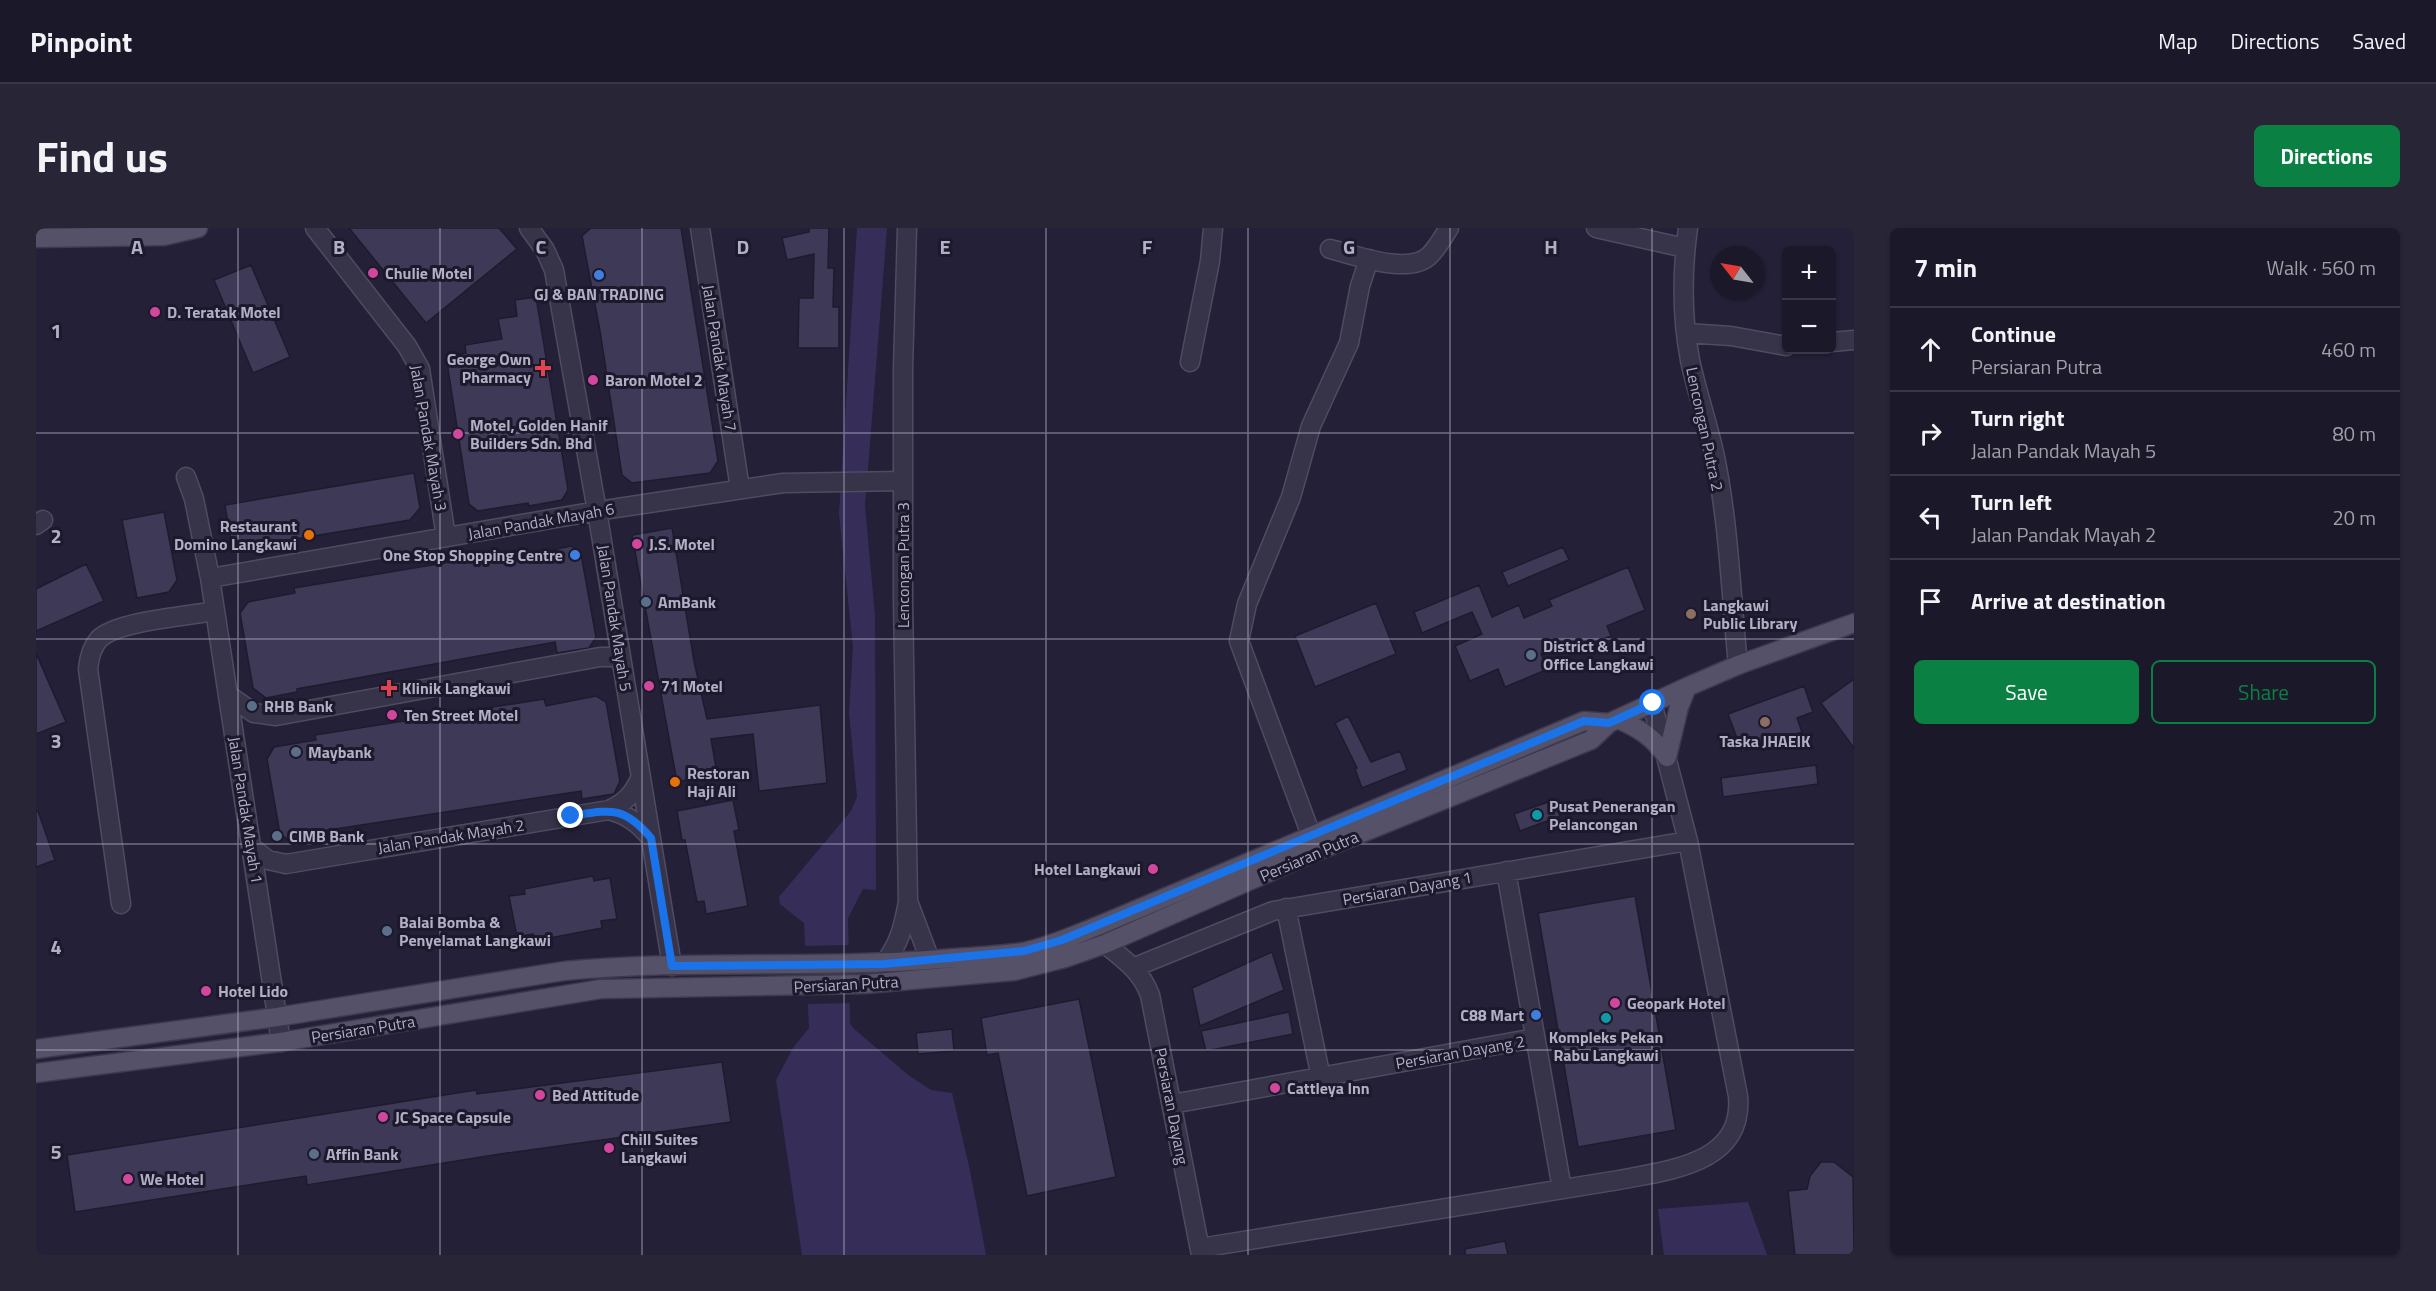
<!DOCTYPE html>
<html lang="en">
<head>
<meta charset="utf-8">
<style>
  body { margin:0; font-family:"Titillium Web",sans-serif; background:#282536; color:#f1f3f6 }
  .controls { position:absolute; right:18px; top:18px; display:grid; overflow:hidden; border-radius:9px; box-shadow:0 2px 4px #0004 }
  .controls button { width:54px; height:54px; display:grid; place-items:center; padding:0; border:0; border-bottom:2px solid #393747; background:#1b182a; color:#f1f3f6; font:30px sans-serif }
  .compass { position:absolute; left:1674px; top:18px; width:54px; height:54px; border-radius:50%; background:#1b182a; box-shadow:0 2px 4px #0004; rotate:301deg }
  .stop { position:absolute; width:18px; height:18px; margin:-14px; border:4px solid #1a73e8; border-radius:50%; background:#fff }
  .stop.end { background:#1a73e8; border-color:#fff; box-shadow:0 2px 6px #0008 }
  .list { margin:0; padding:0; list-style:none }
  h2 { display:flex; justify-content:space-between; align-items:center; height:78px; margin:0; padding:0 24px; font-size:26px }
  h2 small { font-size:20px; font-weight:400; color:#a0a0a8 }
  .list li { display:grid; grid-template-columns:39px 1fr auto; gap:18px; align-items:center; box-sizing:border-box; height:84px; padding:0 24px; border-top:2px solid #393747 }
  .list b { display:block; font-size:22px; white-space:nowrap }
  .list p { margin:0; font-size:20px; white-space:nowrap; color:#a0a0a8 }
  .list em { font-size:20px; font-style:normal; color:#a0a0a8 }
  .actions { display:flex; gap:12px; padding:18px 24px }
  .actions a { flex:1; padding:14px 0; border:2px solid #0b8043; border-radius:9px; text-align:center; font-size:21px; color:#0b8043 }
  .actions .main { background:#0b8043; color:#fff }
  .icon { flex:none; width:33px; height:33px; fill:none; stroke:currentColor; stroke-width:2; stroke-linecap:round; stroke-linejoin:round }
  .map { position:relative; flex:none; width:1818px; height:1027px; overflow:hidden; border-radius:9px }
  header { display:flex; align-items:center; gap:36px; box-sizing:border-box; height:84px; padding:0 30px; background:#1b182a; border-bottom:2px solid #393747 }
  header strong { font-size:28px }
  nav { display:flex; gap:33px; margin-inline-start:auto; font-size:21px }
  .intro { display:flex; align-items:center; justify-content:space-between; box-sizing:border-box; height:144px; padding:0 36px }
  h1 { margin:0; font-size:42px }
  .button { padding:15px 27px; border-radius:9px; background:#0b8043; color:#fff; font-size:21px; font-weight:700 }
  main { display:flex; gap:36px; padding:0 36px }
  aside { flex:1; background:#1b182a; border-radius:9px; box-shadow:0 2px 4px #0004 }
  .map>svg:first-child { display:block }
  .water { fill:#362e59 }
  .pier { fill:#242038 }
  .building { fill:#3e3956; stroke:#1e1b2e; stroke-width:1.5 }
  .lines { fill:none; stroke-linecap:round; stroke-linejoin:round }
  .minor-casing { stroke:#4f4b60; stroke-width:21 }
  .major-casing { stroke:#3d3a4f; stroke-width:21 }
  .minor { stroke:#373348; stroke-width:18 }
  .major { stroke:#555168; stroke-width:18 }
  .route { stroke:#1a73e8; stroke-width:8 }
  .grid { fill:none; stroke:#b2aec5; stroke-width:1.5; stroke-opacity:0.55 }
  .hotel-dot { fill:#d1479c; stroke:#1c192c; stroke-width:2 }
  .shop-dot { fill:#3f7fe0; stroke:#1c192c; stroke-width:2 }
  .health-dot { fill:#e0444e; stroke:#1c192c; stroke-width:2 }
  .food-dot { fill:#e8710a; stroke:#1c192c; stroke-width:2 }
  .service-dot { fill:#5c6f8a; stroke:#1c192c; stroke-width:2 }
  .education-dot { fill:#8d6e63; stroke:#1c192c; stroke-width:2 }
  .culture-dot { fill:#0f9aa8; stroke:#1c192c; stroke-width:2 }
  .labels { text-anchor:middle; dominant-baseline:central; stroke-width:6; stroke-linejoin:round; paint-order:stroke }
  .poi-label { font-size:16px; font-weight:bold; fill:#b2aec5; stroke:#1c192c; text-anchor:start }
  .street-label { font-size:16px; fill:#b2aec5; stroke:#1c192c }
  .grid-label { font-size:20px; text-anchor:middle; font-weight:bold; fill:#b2aec5; stroke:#1c192c; stroke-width:6; stroke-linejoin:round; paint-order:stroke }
</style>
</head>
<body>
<header>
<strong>Pinpoint</strong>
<nav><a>Map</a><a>Directions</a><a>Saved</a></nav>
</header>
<div class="intro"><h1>Find us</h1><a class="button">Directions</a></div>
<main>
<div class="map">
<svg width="1818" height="1027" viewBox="0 0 1818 1027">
  <rect width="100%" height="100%" fill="#242038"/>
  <path class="water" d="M821,0H851L829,278L839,388L840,662L827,661L812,690L814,795L817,800L871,846L895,862L916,865L934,943L950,1027H766L740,852L757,820L773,800L768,695L744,676L743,669L815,583L821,569L813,484L817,419L803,286Z
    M1712,974L1731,1027H1628L1622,981Z"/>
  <path class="pier" d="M816,717L817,775L769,776L766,718Z"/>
  <path class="building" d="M313,0H463L481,21L390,95Z
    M555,0H645L682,233L674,245L596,255L586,247L564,103L546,8Z
    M773,0H793L792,40H798L797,79H803V120H762L763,70H777L778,26L751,32L746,10L773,4Z
    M215,37L254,129L217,145L178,52Z
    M500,69L532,262L526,272L493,278L492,275L442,283L433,276L410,128L430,125L429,117L466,111L462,91L481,88L479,72Z
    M378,245L384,280L374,292L205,320L195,313L189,277Z
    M128,284L141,352L133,364L101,370L86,292Z
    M636,300L658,433L671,491L784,477L791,555L723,563L717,506L675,511L681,545L641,554L596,307Z
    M535,318L545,326L560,409L553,420L521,425L519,414L261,461V464L230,470L217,460L204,385L212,374L259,365L258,360L486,322L487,328Z
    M1527,319L1533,332L1472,358L1466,344Z
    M50,336L68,373L0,403V361Z
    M1592,339L1609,382L1571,398L1575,408L1534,424L1531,415L1505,426L1512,441L1469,459L1462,441L1434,453L1419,418L1446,406L1436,384L1386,405L1378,384L1443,357L1456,389L1483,377L1488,390L1516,378L1513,372Z
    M1340,375L1360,426L1279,459L1259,408Z
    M0,425L30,494L0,506Z
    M1818,451V520L1785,475Z
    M1768,458L1777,484L1761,490L1766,504L1706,524L1692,486Z
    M560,468L570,474L584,553L578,566L546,571L545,563L287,603L288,610L257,615L244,606L231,531L238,519L280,512L279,507L508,471L510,478Z
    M1312,488L1335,534L1364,523L1371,542L1326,560L1319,541L1321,540L1299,495Z
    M1780,537L1782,556L1687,569L1685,550Z
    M697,572L703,602L698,603L712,678L670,686L668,673L661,674L649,612H646L641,583Z
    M1518,572L1524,588L1484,603L1478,586Z
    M0,583H2L19,632L0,639Z
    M557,648L558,653L574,650L581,691L565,693L566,700L498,713L497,706L481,709L473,668L489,666L488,661Z
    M1599,668L1640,902L1542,919L1502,685Z
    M1236,724L1248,762L1164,798L1156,760Z
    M1043,771L1080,949L991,968L962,825L951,827L945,790Z
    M1253,784L1257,806L1170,823L1165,803Z
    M916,801L918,823L882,826L880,805Z
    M686,834L695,894L464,926L271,957L270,948L39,984L31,927L440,862L441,866Z
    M1785,934H1798L1817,949L1818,1027H1759L1752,963L1771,961L1774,948Z
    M1469,1013L1472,1027H1429V1021Z"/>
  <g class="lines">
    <defs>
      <path id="minor" d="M279,0L371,118L384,141L410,309
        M493,0L509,22L518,42L561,283L636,738
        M664,0L704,261
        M1560,0L1649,20
        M1652,0C1646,43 1646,90 1654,132C1661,165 1672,196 1679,229C1693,297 1695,368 1702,437
        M1294,21C1319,27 1374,48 1394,27C1402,19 1407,9 1413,0
        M1650,105L1695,108L1750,118
        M1796,114L1818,112
        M1154,134L1174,33L1177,0
        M150,249L158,271L174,350L245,814
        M0,297L7,292
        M174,350L561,283L747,255L867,253
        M192,467L218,485L240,488L564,429H585
        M573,582C592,587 602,595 615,610
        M1275,607L1203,413L1211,376L1255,269L1275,198L1313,115L1324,58L1333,31
        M215,619L232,632L250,636L573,582C590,574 597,566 605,549
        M1470,643L1526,961
        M85,676L52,441C53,430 55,420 63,411C81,393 152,388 179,383
        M873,676L894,732
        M1250,680L1285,850
        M1069,716C1089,732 1105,743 1114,767L1165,1027
        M848,736C864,714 867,700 872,674L867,370V141L871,0
        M1099,739L1237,683L1652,613
        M1136,876L1499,810
        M1164,1020L1583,952C1633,942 1708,936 1702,868L1652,613L1616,475"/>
      <path id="major" d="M0,10L128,8L162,0
        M1582,491C1604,501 1617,509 1631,529
        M1631,529L1643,479L1651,459
        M0,821L241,789L528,743C653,731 780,741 905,731C932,729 960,728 987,724C1013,719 1039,707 1064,697L1548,493L1573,495
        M0,845L245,814L565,761L830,756L978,743L1029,730L1069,716L1279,624L1555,512L1573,495L1651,459L1702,437L1818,395"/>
    </defs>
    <use href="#minor" class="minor-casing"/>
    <use href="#major" class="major-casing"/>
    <use href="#minor" class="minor"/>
    <use href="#major" class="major"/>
  </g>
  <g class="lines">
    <path class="route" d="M535,588C574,582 587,577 615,610L636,738L848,736L988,723L1026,712L1548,493L1573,495L1617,475"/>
  </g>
  <path class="grid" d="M202,0V1027M404,0V1027M606,0V1027M808,0V1027M1010,0V1027M1212,0V1027M1414,0V1027M1616,0V1027M0,205H1818M0,411H1818M0,616H1818M0,822H1818"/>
  <g class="hotel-dot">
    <circle cx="337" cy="45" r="6"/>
    <circle cx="119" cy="84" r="6"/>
    <circle cx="557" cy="152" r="6"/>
    <circle cx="422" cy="206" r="6"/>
    <circle cx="601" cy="316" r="6"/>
    <circle cx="613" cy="458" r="6"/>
    <circle cx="356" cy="487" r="6"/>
    <circle cx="1117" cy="641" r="6"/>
    <circle cx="170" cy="763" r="6"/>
    <circle cx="1579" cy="775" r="6"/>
    <circle cx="1239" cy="860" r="6"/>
    <circle cx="504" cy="867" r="6"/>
    <circle cx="347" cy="889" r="6"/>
    <circle cx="573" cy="920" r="6"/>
    <circle cx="92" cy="951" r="6"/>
  </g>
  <g class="shop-dot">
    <circle cx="563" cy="47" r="6"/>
    <circle cx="539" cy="327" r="6"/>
    <circle cx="1500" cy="787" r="6"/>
  </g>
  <g class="health-dot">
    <path d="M504 131h6v6h6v6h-6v6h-6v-6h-6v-6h6z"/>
    <path d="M350 451h6v6h6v6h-6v6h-6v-6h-6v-6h6z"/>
  </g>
  <g class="food-dot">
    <circle cx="273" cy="307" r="6"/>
    <circle cx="639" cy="554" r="6"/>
  </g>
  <g class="service-dot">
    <circle cx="610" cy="374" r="6"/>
    <circle cx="1495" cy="427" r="6"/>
    <circle cx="216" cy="478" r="6"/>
    <circle cx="260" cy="524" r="6"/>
    <circle cx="241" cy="608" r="6"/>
    <circle cx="351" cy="703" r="6"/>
    <circle cx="278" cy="926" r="6"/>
  </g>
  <g class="education-dot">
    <circle cx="1655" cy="386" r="6"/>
    <circle cx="1729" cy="494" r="6"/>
  </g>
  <g class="culture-dot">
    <circle cx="1501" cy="587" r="6"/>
    <circle cx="1570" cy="790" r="6"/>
  </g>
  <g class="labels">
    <g class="poi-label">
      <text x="349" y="45">Chulie Motel</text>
      <text x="563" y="66" text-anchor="middle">GJ &amp; BAN TRADING</text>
      <text x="131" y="84">D. Teratak Motel</text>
      <text x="495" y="131" text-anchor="end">George Own<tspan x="495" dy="18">Pharmacy</tspan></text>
      <text x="569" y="152">Baron Motel 2</text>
      <text x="434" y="197">Motel, Golden Hanif<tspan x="434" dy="18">Builders Sdn. Bhd</tspan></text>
      <text x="261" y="298" text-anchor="end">Restaurant<tspan x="261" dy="18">Domino Langkawi</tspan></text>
      <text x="613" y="316">J.S. Motel</text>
      <text x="527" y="327" text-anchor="end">One Stop Shopping Centre</text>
      <text x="622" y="374">AmBank</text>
      <text x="1667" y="377">Langkawi<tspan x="1667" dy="18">Public Library</tspan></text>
      <text x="1507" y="418">District &amp; Land<tspan x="1507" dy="18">Office Langkawi</tspan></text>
      <text x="625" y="458">71 Motel</text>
      <text x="366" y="460">Klinik Langkawi</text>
      <text x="228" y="478">RHB Bank</text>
      <text x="368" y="487">Ten Street Motel</text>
      <text x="1729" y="513" text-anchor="middle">Taska JHAEIK</text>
      <text x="272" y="524">Maybank</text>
      <text x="651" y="545">Restoran<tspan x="651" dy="18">Haji Ali</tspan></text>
      <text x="1513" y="578">Pusat Penerangan<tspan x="1513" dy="18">Pelancongan</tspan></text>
      <text x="253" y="608">CIMB Bank</text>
      <text x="1105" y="641" text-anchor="end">Hotel Langkawi</text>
      <text x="363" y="694">Balai Bomba &amp;<tspan x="363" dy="18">Penyelamat Langkawi</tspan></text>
      <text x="182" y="763">Hotel Lido</text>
      <text x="1591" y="775">Geopark Hotel</text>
      <text x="1488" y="787" text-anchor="end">C88 Mart</text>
      <text x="1570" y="809" text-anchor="middle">Kompleks Pekan<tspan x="1570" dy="18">Rabu Langkawi</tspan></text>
      <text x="1251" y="860">Cattleya Inn</text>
      <text x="516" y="867">Bed Attitude</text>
      <text x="359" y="889">JC Space Capsule</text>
      <text x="585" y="911">Chill Suites<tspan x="585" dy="18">Langkawi</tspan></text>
      <text x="290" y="926">Affin Bank</text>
      <text x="104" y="951">We Hotel</text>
    </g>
    <g class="street-label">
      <text transform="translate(684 130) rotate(81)">Jalan Pandak Mayah 7</text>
      <text transform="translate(1669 201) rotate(78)">Lencongan Putra 2</text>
      <text transform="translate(393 210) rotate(80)">Jalan Pandak Mayah 3</text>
      <text transform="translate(505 293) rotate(-10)">Jalan Pandak Mayah 6</text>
      <text transform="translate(867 337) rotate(-90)">Lencongan Putra 3</text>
      <text transform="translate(579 390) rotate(81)">Jalan Pandak Mayah 5</text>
      <text transform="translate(210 582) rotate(81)">Jalan Pandak Mayah 1</text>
      <text transform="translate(415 608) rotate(-9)">Jalan Pandak Mayah 2</text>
      <text transform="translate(1273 628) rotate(-23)">Persiaran Putra</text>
      <text transform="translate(1371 660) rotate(-10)">Persiaran Dayang 1</text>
      <text transform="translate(810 756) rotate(-3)">Persiaran Putra</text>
      <text transform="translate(327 801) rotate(-9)">Persiaran Putra</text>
      <text transform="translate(1424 824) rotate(-10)">Persiaran Dayang 2</text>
      <text transform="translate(1136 878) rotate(79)">Persiaran Dayang</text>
    </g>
  </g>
  <g class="grid-label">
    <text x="101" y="26">A</text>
    <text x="303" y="26">B</text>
    <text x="505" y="26">C</text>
    <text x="707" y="26">D</text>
    <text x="909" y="26">E</text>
    <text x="1111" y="26">F</text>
    <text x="1313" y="26">G</text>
    <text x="1515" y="26">H</text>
    <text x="20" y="110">1</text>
    <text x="20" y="315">2</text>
    <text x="20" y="520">3</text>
    <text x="20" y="726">4</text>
    <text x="20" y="931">5</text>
  </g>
</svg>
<div class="controls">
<button>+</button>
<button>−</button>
</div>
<svg class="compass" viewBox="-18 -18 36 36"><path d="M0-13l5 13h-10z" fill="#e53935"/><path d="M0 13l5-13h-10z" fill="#a0a0a8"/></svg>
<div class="stop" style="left:1617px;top:475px"></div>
<div class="stop end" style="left:535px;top:588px"></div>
</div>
<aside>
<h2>7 min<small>Walk · 560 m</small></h2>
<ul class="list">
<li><svg class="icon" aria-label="ahead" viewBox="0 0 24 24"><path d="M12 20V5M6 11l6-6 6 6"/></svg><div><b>Continue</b><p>Persiaran Putra</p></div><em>460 m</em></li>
<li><svg class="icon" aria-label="right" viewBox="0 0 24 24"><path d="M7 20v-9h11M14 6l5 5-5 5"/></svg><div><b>Turn right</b><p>Jalan Pandak Mayah 5</p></div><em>80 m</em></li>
<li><svg class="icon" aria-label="left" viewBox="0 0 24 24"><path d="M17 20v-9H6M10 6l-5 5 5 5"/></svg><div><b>Turn left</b><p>Jalan Pandak Mayah 2</p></div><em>20 m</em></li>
<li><svg class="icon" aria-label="arrive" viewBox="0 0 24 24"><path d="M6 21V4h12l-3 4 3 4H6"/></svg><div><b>Arrive at destination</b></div></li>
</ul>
<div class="actions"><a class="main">Save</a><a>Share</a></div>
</aside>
</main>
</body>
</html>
